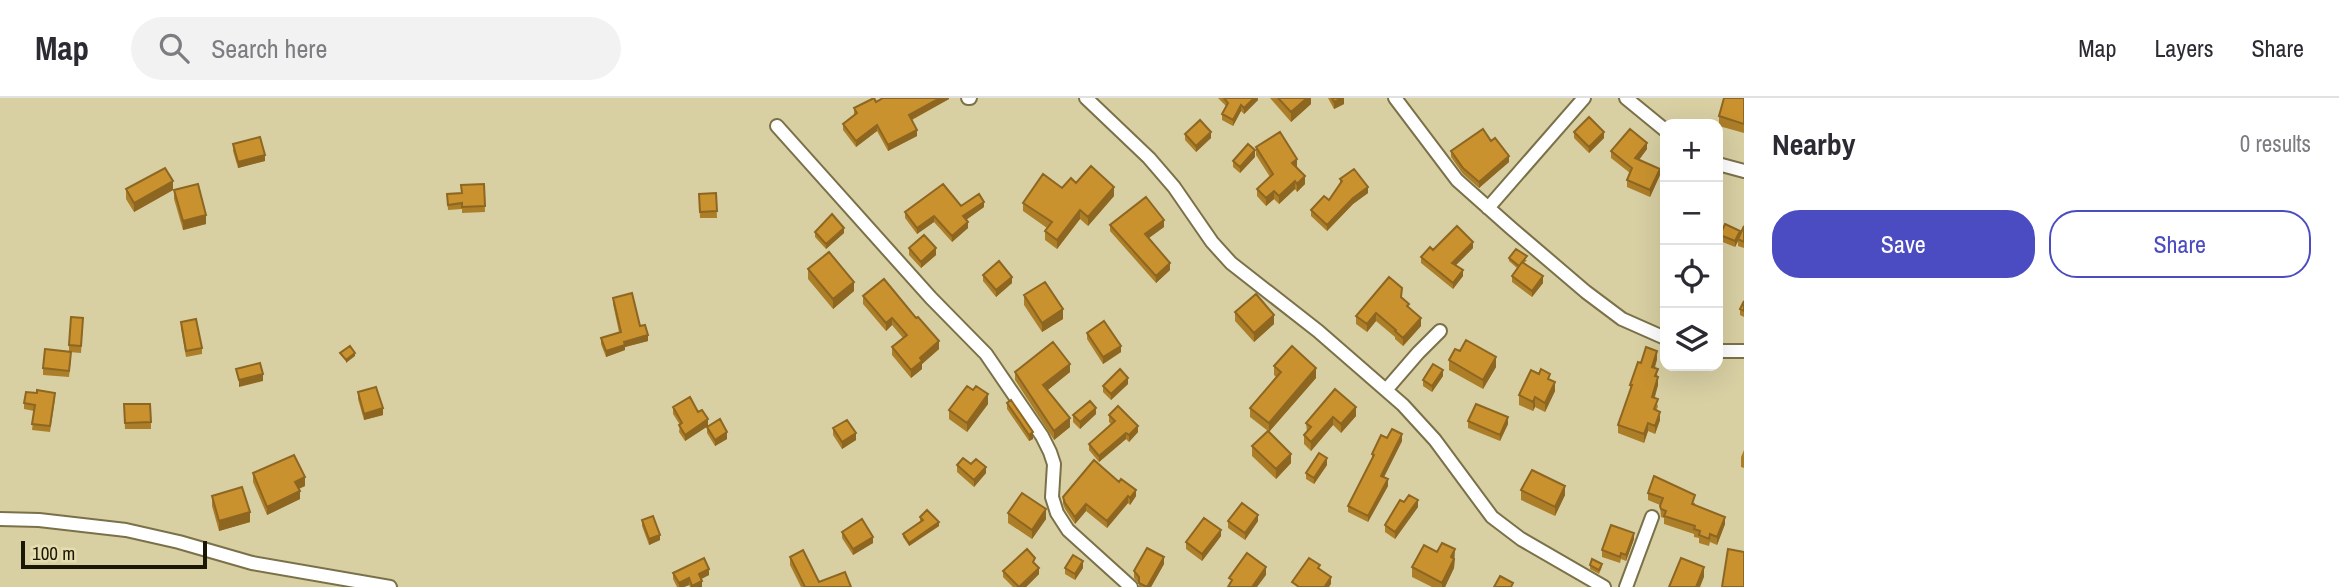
<!DOCTYPE html>
<html lang="en">
<head>
<meta charset="utf-8">
<style>
  body { margin:0; font-family:"Archivo Narrow",sans-serif; background:#f2f2f3; color:#2b2b33 }
  .controls { position:absolute; right:21px; top:21px; display:grid; overflow:hidden; border-radius:14px; box-shadow:0 7px 28px #0002 }
  .controls button { width:63px; height:63px; display:grid; place-items:center; padding:0; border:0; border-bottom:2px solid #e1e1e2; background:#fff; color:#2b2b33; font:35px sans-serif }
  .scale { position:absolute; left:21px; bottom:18px; width:186px; box-sizing:border-box; padding-left:7px; border:4px solid #1a1706; border-top:0; font-size:19px; line-height:24px; white-space:nowrap; color:#1a1706; -webkit-text-stroke:5px #e5dcb0; paint-order:stroke }
  .list { margin:0; padding:0; list-style:none }
  h2 { display:flex; justify-content:space-between; align-items:center; height:91px; margin:0; padding:0 28px; font-size:30px }
  h2 small { font-size:23px; font-weight:400; color:#7c7c81 }
  .actions { display:flex; gap:14px; padding:21px 28px }
  .actions a { flex:1; padding:16px 0; border:2px solid #4c4cc2; border-radius:28px; text-align:center; font-size:24px; color:#4c4cc2 }
  .actions .main { background:#4c4cc2; color:#fff }
  .icon { flex:none; width:38px; height:38px; fill:none; stroke:currentColor; stroke-width:2; stroke-linecap:round; stroke-linejoin:round }
  .map { position:relative; flex:none; width:1744px; height:489px; overflow:hidden }
  header { display:flex; align-items:center; gap:42px; box-sizing:border-box; height:98px; padding:0 35px; background:#fff; border-bottom:2px solid #e1e1e2 }
  header strong { font-size:33px }
  nav { display:flex; gap:38px; margin-inline-start:auto; font-size:24px }
  .search { width:490px; height:63px; background:#f2f2f3; display:flex; align-items:center; gap:18px; box-sizing:border-box; padding:0 24px; border-radius:38px; color:#7c7c81; font-size:26px }
  main { display:flex }
  aside { flex:1; background:#fff }
  .map>svg:first-child { display:block }
  .lines { fill:none; stroke-linecap:round; stroke-linejoin:round }
  .minor-casing { stroke:#7a7148; stroke-width:16 }
  .minor { stroke:#fff; stroke-width:12 }
  .wall { fill:#ad7e28 }
  .shaded-wall { fill:#8d6621 }
  .building { fill:#c9922f; stroke:#8d6621; stroke-width:2 }
</style>
</head>
<body>
<header>
<strong>Map</strong>
<div class="search"><svg class="icon" aria-label="search" viewBox="0 0 24 24"><circle cx="10" cy="10" r="6"/><path d="M15 15l6 6"/></svg>Search here</div>
<nav><a>Map</a><a>Layers</a><a>Share</a></nav>
</header>
<main>
<div class="map">
<svg width="1744" height="489" viewBox="0 0 1744 489">
  <rect width="100%" height="100%" fill="#d8cfa3"/>
  <g class="lines">
    <defs>
      <path id="minor" d="M968,0H970
        M1086,0L1149,60L1174,89L1212,144L1231,165L1318,233L1403,307L1435,342L1492,419L1521,441L1604,489
        M1395,0L1457,82L1511,130L1586,194L1622,221L1665,240
        M1626,0L1665,32
        M777,28L931,200L986,256L1042,338L1050,354L1054,366L1052,399L1057,415L1068,432L1131,489
        M1718,66L1744,73
        M1488,110L1584,0
        M1718,253H1744
        M1386,292L1418,255L1440,233
        M0,421L39,422L126,432L179,444L252,465L390,489
        M1626,489L1652,419"/>
    </defs>
    <use href="#minor" class="minor-casing"/>
    <use href="#minor" class="minor"/>
  </g>
  <path class="wall" d="M949,0V1L912,22L917,38L888,53L877,33L856,49L843,32V26L854,17V10L876,4Z
    M1218,0H1258V2L1244,16L1241,13L1233,28L1222,22V16L1226,8Z
    M1270,0H1311V6L1291,24Z
    M1328,0H1344V6L1334,11Z
    M1744,0V35L1719,28V18Z
    M1574,34L1604,40L1589,55L1574,40Z
    M1185,36L1211,40L1196,54L1185,42Z
    M1491,43L1509,64L1479,90L1463,76L1451,59V53Z
    M233,46L265,63L238,70L233,53Z
    M1256,49L1297,69H1296L1305,86L1297,94L1295,91L1279,106L1274,101L1266,108L1257,98V91L1270,79L1256,57Z
    M1647,51L1639,62L1660,77L1650,99L1627,89V82L1630,75L1611,60V53Z
    M1255,59L1240,75L1233,69V63Z
    M1340,81L1368,95L1353,106L1327,133L1311,118V112L1329,102L1340,85Z
    M1076,85L1114,98L1088,128L1080,121L1057,151L1045,142V133L1047,130L1023,113V105Z
    M484,86L485,114L462,115V111L448,112L447,96L461,95Z
    M126,91L173,92L134,114L126,101Z
    M174,92L206,126L183,132L174,101Z
    M716,95L717,120H700L699,96Z
    M984,109L966,122L968,130L952,144L934,124L917,136L905,120V114Z
    M1110,127L1164,129L1148,140L1170,172L1156,185L1110,133Z
    M1744,128V150L1738,148V143L1735,149L1720,143V137H1740Z
    M815,134L844,135L826,151L815,139Z
    M909,150L936,157L921,170L909,157Z
    M1473,150L1456,167L1463,178L1453,191L1421,165V159L1433,152Z
    M1509,160L1527,162L1524,165L1543,185L1532,199L1512,184V178L1517,170L1509,163Z
    M808,171L854,193L833,211L808,181Z
    M983,177L1012,185L996,199L983,183Z
    M1024,197L1063,221L1042,234L1024,207Z
    M863,198L939,251L922,266V271L911,280L892,257V249L903,240L892,227L886,233L863,206Z
    M1402,199L1421,228L1403,248L1395,241V239L1376,223L1367,234L1356,226V218Z
    M613,200L640,228L648,243L625,249V252L606,259L601,246V240L619,234L613,206Z
    M1744,203V219L1740,217V211Z
    M1235,214L1274,226L1254,244L1235,223Z
    M181,224L202,250V256L186,259L181,230Z
    M83,226L81,255L69,254V247Z
    M1087,235L1121,254L1103,266L1087,241Z
    M71,261L69,279L43,277V270Z
    M1657,261L1655,270L1658,279V287L1655,299L1658,309L1656,312L1660,322L1655,336L1648,333L1644,345L1618,335V327L1630,293V287L1641,265Z
    M1449,262L1496,269L1483,291L1449,272Z
    M1274,268L1316,280L1269,334L1291,365L1276,381L1252,358V348L1268,333L1250,319V310L1276,279L1274,277Z
    M1015,274H1070L1047,292L1070,329L1054,342L1015,282Z
    M1443,278L1432,294L1423,288V282Z
    M1550,282L1555,293L1545,314L1535,309L1533,313L1519,307V297Z
    M1128,286L1111,302L1103,294V288Z
    M1335,291L1356,318L1341,335L1333,327L1311,353L1304,346V337L1307,334L1306,325Z
    M358,294L383,317L364,322L358,301Z
    M37,295L55,301L50,334L32,332L34,313L24,311V305Z
    M1007,305L1033,341L1029,343L1007,311Z
    M124,306L151,324V331H125Z
    M988,306L967,334L949,321V312Z
    M673,309L698,314L708,328L685,343L679,334L680,327L673,316Z
    M1096,316L1080,331L1073,324V317Z
    M1109,317L1138,334L1129,344L1126,341L1099,364L1089,352V346L1111,326L1109,324Z
    M1468,323L1508,326L1500,343L1468,330Z
    M707,329L727,341L715,348L707,335Z
    M833,330L856,342L842,351L833,337Z
    M1387,340L1402,343L1384,379L1388,388L1368,424L1348,414V408L1372,362V356Z
    M1744,352V370L1741,369V359Z
    M971,366L986,375L974,389L957,374V367Z
    M1327,367L1314,386L1306,381V375Z
    M253,375L305,388L299,391L300,401L267,417L253,384Z
    M1119,384L1136,398L1130,407L1128,405L1107,430L1086,413L1075,426L1065,411L1063,406V399Z
    M1521,392L1565,397L1555,418L1521,402Z
    M1648,395L1695,405V407L1725,426L1717,447L1710,444L1709,448L1699,445V440L1694,439V436L1664,426V420L1661,419L1660,407L1648,402Z
    M212,398L250,424L219,433L212,408Z
    M1404,404L1418,409L1395,441L1385,434V427Z
    M1008,415L1046,421L1032,441L1008,425Z
    M920,419L939,428L909,448L903,439V436L921,424L920,422Z
    M642,422L660,442L649,447L642,428Z
    M1228,423H1258L1245,442L1228,430Z
    M842,434L873,445L853,457L842,440Z
    M1221,438L1202,463L1186,451V444Z
    M1634,441L1626,463L1621,461L1620,465L1602,459V452Z
    M1437,454L1455,461L1454,470L1445,489H1432L1412,479V469Z
    M790,459L819,484L851,489H801L790,467Z
    M1035,466L1039,476L1026,489H1013L1003,479V473Z
    M1164,466L1151,489H1139V486L1134,480V473Z
    M1590,467L1602,469L1599,476L1590,471Z
    M1065,470H1083L1075,482L1065,476Z
    M673,475L709,477L701,481L702,489H690L689,487L684,489H677L673,481Z"/>
  <path class="shaded-wall" d="M940,0H949V1L909,23V17Z
    M1254,0H1258V2L1244,16V10Z
    M1307,0H1311V6L1291,24V14Z
    M1342,0H1344V6L1334,11V4Z
    M1241,7V13L1233,28V22Z
    M877,27V33L856,49V43Z
    M917,32V38L888,53V47Z
    M1211,34V40L1196,54V48Z
    M1604,34V40L1589,55V49Z
    M1647,45V51L1635,67V60Z
    M1255,52V59L1240,75V69Z
    M265,57V63L238,70V64Z
    M1509,58V64L1479,90V84Z
    M1297,61V69L1292,72V65Z
    M1660,71V77L1650,99V92Z
    M1305,78V86L1297,94V86Z
    M173,83V92L134,114V105Z
    M1295,83V91L1279,106V98Z
    M1114,89V98L1088,128V119Z
    M1368,89V95L1353,106L1327,133V127L1353,100Z
    M1274,93V101L1266,108V100Z
    M984,104V109L963,124V118Z
    M1080,112V121L1057,151V142Z
    M206,117V126L183,132V123Z
    M934,118V124L917,136V130Z
    M1164,122V129L1145,143V136Z
    M968,124V130L952,144V138Z
    M844,130V135L826,151V146Z
    M1740,133V139L1735,149V143Z
    M1473,144V150L1452,171V165Z
    M936,150V157L921,170V164Z
    M1170,165V172L1156,185V178Z
    M1463,172V178L1453,191V185Z
    M1543,178V185L1532,199V193Z
    M1012,179V185L996,199V192Z
    M854,184V193L833,211V201Z
    M1063,211V221L1042,234V225Z
    M1376,215V223L1367,234V226Z
    M1274,217V226L1254,244V235Z
    M892,220V227L886,233V225Z
    M1421,220V228L1403,248V240Z
    M648,237V243L625,249V252L606,259V253L624,244Z
    M939,243V251L922,266V271L911,280V272L920,260Z
    M1121,248V254L1103,266V259Z
    M1657,253V261L1652,277V269Z
    M355,255V258L346,265V262Z
    M1496,259V269L1483,291V282Z
    M1070,266V274L1043,296V287Z
    M1316,270V280L1269,334V325Z
    M1443,272V278L1432,294V288Z
    M263,276V283L239,289V282Z
    M1658,279V287L1652,307V299Z
    M1128,280V286L1111,302V296Z
    M1555,284V293L1545,314V305Z
    M988,296V306L967,334V325Z
    M1535,299V309L1533,313V304Z
    M1356,309V318L1341,335V326Z
    M383,310V317L364,322V316Z
    M1096,310V316L1080,331V324Z
    M1660,314V322L1655,336V328Z
    M1333,319V327L1311,353V344Z
    M1508,319V326L1500,343V337Z
    M1070,320V329L1054,342V333Z
    M708,321V328L685,343V337Z
    M1648,325V333L1644,345V336Z
    M1138,328V334L1129,344V337Z
    M727,334V341L715,348V342Z
    M1033,334V341L1029,343V337Z
    M856,335V342L842,351V344Z
    M1126,335V341L1099,364V358Z
    M1402,336V343L1381,385V378Z
    M1291,356V365L1276,381V371Z
    M1327,360V367L1314,386V380Z
    M986,369V375L974,389V382Z
    M305,379V388L295,392V384Z
    M1388,381V388L1368,424V418Z
    M1565,388V397L1555,418V409Z
    M1136,392V398L1130,407V400Z
    M300,393V401L267,417V409Z
    M1128,398V405L1107,430V423Z
    M1418,402V409L1395,441V434Z
    M1086,406V413L1075,426V419Z
    M1046,411V421L1032,441V432Z
    M250,414V424L219,433V423Z
    M1258,417V423L1245,442V435Z
    M1725,419V426L1717,447V439Z
    M939,424V428L909,448V445Z
    M1221,432V438L1202,463V456Z
    M1634,435V441L1626,463V457Z
    M660,437V442L649,447V441Z
    M873,439V445L853,457V451Z
    M1455,451L1454,470L1445,489H1442V485L1451,459Z
    M1164,459V466L1151,489H1147Z
    M1083,463V470L1075,482V476Z
    M1266,469V477L1257,489H1252Z
    M1704,469V479L1700,489H1696Z
    M1039,470V476L1026,489H1019Z
    M709,471V477L699,482V476Z
    M1331,479V486L1329,489H1325Z
    M689,480V487L684,489H679V485Z
    M702,483V489H692V488Z"/>
  <path class="building" d="M874,0L876,4L883,0H940L909,17L917,32L888,47L877,27L856,43L843,26L857,15L854,10Z
    M1224,0H1254L1244,10L1241,7L1233,22L1222,16L1228,5Z
    M1278,0H1307L1291,14Z
    M1332,0H1342L1334,4Z
    M1724,0H1744V26L1719,18Z
    M1589,19L1604,34L1589,49L1574,34Z
    M1200,22L1211,34L1196,48L1185,36Z
    M1483,31L1491,43L1495,40L1509,58L1479,84L1463,70L1451,53Z
    M1630,31L1647,45L1635,60L1660,71L1650,92L1627,82L1632,70L1611,53Z
    M1280,34L1297,61L1292,65L1305,78L1297,86L1295,83L1279,98L1274,93L1266,100L1257,91L1273,76L1256,49Z
    M260,39L265,57L238,64L233,46Z
    M1248,46L1255,52L1240,69L1233,63Z
    M1091,68L1114,89L1088,119L1080,112L1057,142L1045,133L1052,124L1023,105L1043,76L1062,90L1071,80L1076,85Z
    M165,70L173,83L134,105L126,91Z
    M1354,71L1368,89L1353,100L1327,127L1311,112L1324,98L1329,102L1342,83L1340,81Z
    M198,86L206,117L183,123L174,92Z
    M484,86L485,108L462,109V105L448,107L447,96L462,95L461,87Z
    M943,86L961,108L979,96L984,104L963,118L968,124L952,138L934,118L917,130L905,114Z
    M716,95L717,113L700,114L699,96Z
    M1146,99L1164,122L1145,136L1170,165L1156,178L1110,127Z
    M832,116L844,130L826,146L815,134Z
    M1725,126L1740,133L1735,143L1720,137Z
    M1457,128L1473,144L1452,165L1463,172L1453,185L1421,159L1430,149L1433,152Z
    M1744,128V144L1738,141Z
    M924,137L936,150L921,164L909,150Z
    M1516,151L1527,158L1519,168L1509,160Z
    M829,154L854,184L833,201L808,171Z
    M999,163L1012,179L996,192L983,177Z
    M1522,164L1543,178L1532,193L1512,178Z
    M1389,179L1402,190L1401,199L1409,206L1407,208L1421,220L1403,240L1395,233L1396,232L1376,215L1367,226L1356,218Z
    M884,181L916,220L918,219L939,243L920,260L922,263L911,272L892,249L907,237L892,220L886,225L863,198Z
    M1045,184L1063,211L1042,225L1024,197Z
    M632,195L640,228L645,227L648,237L624,244L625,247L606,253L601,240L621,234L613,200Z
    M1256,196L1274,217L1254,235L1235,214Z
    M1744,203V213L1740,211Z
    M71,219L83,220L81,248L69,247Z
    M196,221L202,250L186,253L181,224Z
    M1104,223L1121,248L1103,259L1087,235Z
    M1466,242L1496,259L1483,282L1449,262L1455,251L1460,253Z
    M1053,244L1070,266L1043,287L1070,320L1054,333L1015,274Z
    M350,248L355,255L346,262L340,255Z
    M1292,248L1316,270L1269,325L1250,310L1281,274L1274,268Z
    M1646,249L1657,253L1652,269L1658,271L1655,278L1658,279L1652,299L1658,301L1654,311L1660,314L1655,328L1648,325L1644,336L1618,327L1632,287H1630L1638,264L1641,265Z
    M45,251L71,254L69,273L43,270Z
    M260,265L263,276L239,282L236,271Z
    M1433,266L1443,272L1432,288L1423,282Z
    M1120,271L1128,280L1111,296L1103,288Z
    M1541,271L1550,276L1548,281L1555,284L1545,305L1535,299L1533,304L1519,297L1531,272L1539,276Z
    M967,288L973,292L976,288L988,296L967,325L949,312Z
    M376,289L383,310L364,316L358,294Z
    M1335,291L1356,309L1341,326L1333,319L1311,344L1304,337L1311,329L1306,325Z
    M37,292L55,295L50,328L32,326L35,307L24,305L26,294L37,295Z
    M690,299L698,314L702,312L708,321L685,337L679,327L682,325L673,309Z
    M1011,302L1033,334L1029,337L1007,305Z
    M1090,303L1096,310L1080,324L1073,317Z
    M124,306H150L151,324L125,325Z
    M1476,306L1508,319L1500,337L1468,323Z
    M1118,308L1138,328L1129,337L1126,335L1099,358L1089,346L1115,323L1109,317Z
    M720,321L727,334L715,342L707,329Z
    M847,322L856,335L842,344L833,330Z
    M1392,331L1402,336L1381,378L1388,381L1368,418L1348,408L1374,357L1372,356L1381,337L1387,340Z
    M1268,333L1291,356L1276,371L1252,348Z
    M1319,355L1327,360L1314,380L1306,375Z
    M294,357L305,379L295,384L300,393L267,409L253,375Z
    M963,360L971,366L976,361L986,369L974,382L957,367Z
    M1094,362L1119,384L1121,381L1136,392L1130,400L1128,398L1107,423L1086,406L1075,419L1065,405L1063,399Z
    M1532,372L1565,388L1555,409L1521,392Z
    M1654,378L1695,397L1692,406L1725,419L1717,439L1710,436L1709,441L1699,437L1700,433L1694,431L1695,428L1664,418L1666,413L1661,411L1660,408L1663,400L1648,395Z
    M242,389L250,414L219,423L212,398Z
    M1022,395L1046,411L1032,432L1008,415Z
    M1409,397L1418,402L1395,434L1385,427L1400,402L1404,404Z
    M1242,405L1258,417L1245,435L1228,423Z
    M927,412L939,424L909,445L903,436L923,422L920,419Z
    M653,418L660,437L649,441L642,422Z
    M1204,420L1221,432L1202,456L1186,444Z
    M862,421L873,439L853,451L842,434Z
    M1611,427L1634,435L1626,457L1621,455L1620,459L1602,452Z
    M1442,445L1455,451L1451,459L1454,461L1442,485L1412,469L1424,447L1437,454Z
    M1147,450L1164,459L1147,489L1139,485V479L1134,473Z
    M1027,451L1035,460L1033,464L1039,470L1019,489L1003,473Z
    M1728,451L1744,454V489H1722Z
    M803,452L819,484L845,474L851,489H805L790,459Z
    M1247,455L1266,469L1252,489H1228L1232,482L1229,480Z
    M1073,457L1083,463L1075,476L1065,470Z
    M704,460L709,471L699,476L702,483L692,488L689,480L679,485L673,475Z
    M1309,460L1320,467L1318,470L1331,479L1325,488L1327,489H1299L1292,484Z
    M1681,460L1704,469L1696,489H1669Z
    M1592,461L1602,466L1599,472L1590,467Z
    M1500,478L1513,485L1511,489H1494Z"/>
</svg>
<div class="controls">
<button>+</button>
<button>−</button>
<button><svg class="icon" aria-label="locate" viewBox="0 0 24 24"><circle cx="12" cy="12" r="6"/><path d="M12 2v4M12 18v4M2 12h4M18 12h4"/></svg></button>
<button><svg class="icon" aria-label="layers" viewBox="0 0 24 24"><path d="M12 4l9 5-9 5-9-5zM3 14l9 5 9-5"/></svg></button>
</div>
<div class="scale">100 m</div>
</div>
<aside>
<h2>Nearby<small>0 results</small></h2>
<ul class="list">
</ul>
<div class="actions"><a class="main">Save</a><a>Share</a></div>
</aside>
</main>
</body>
</html>
